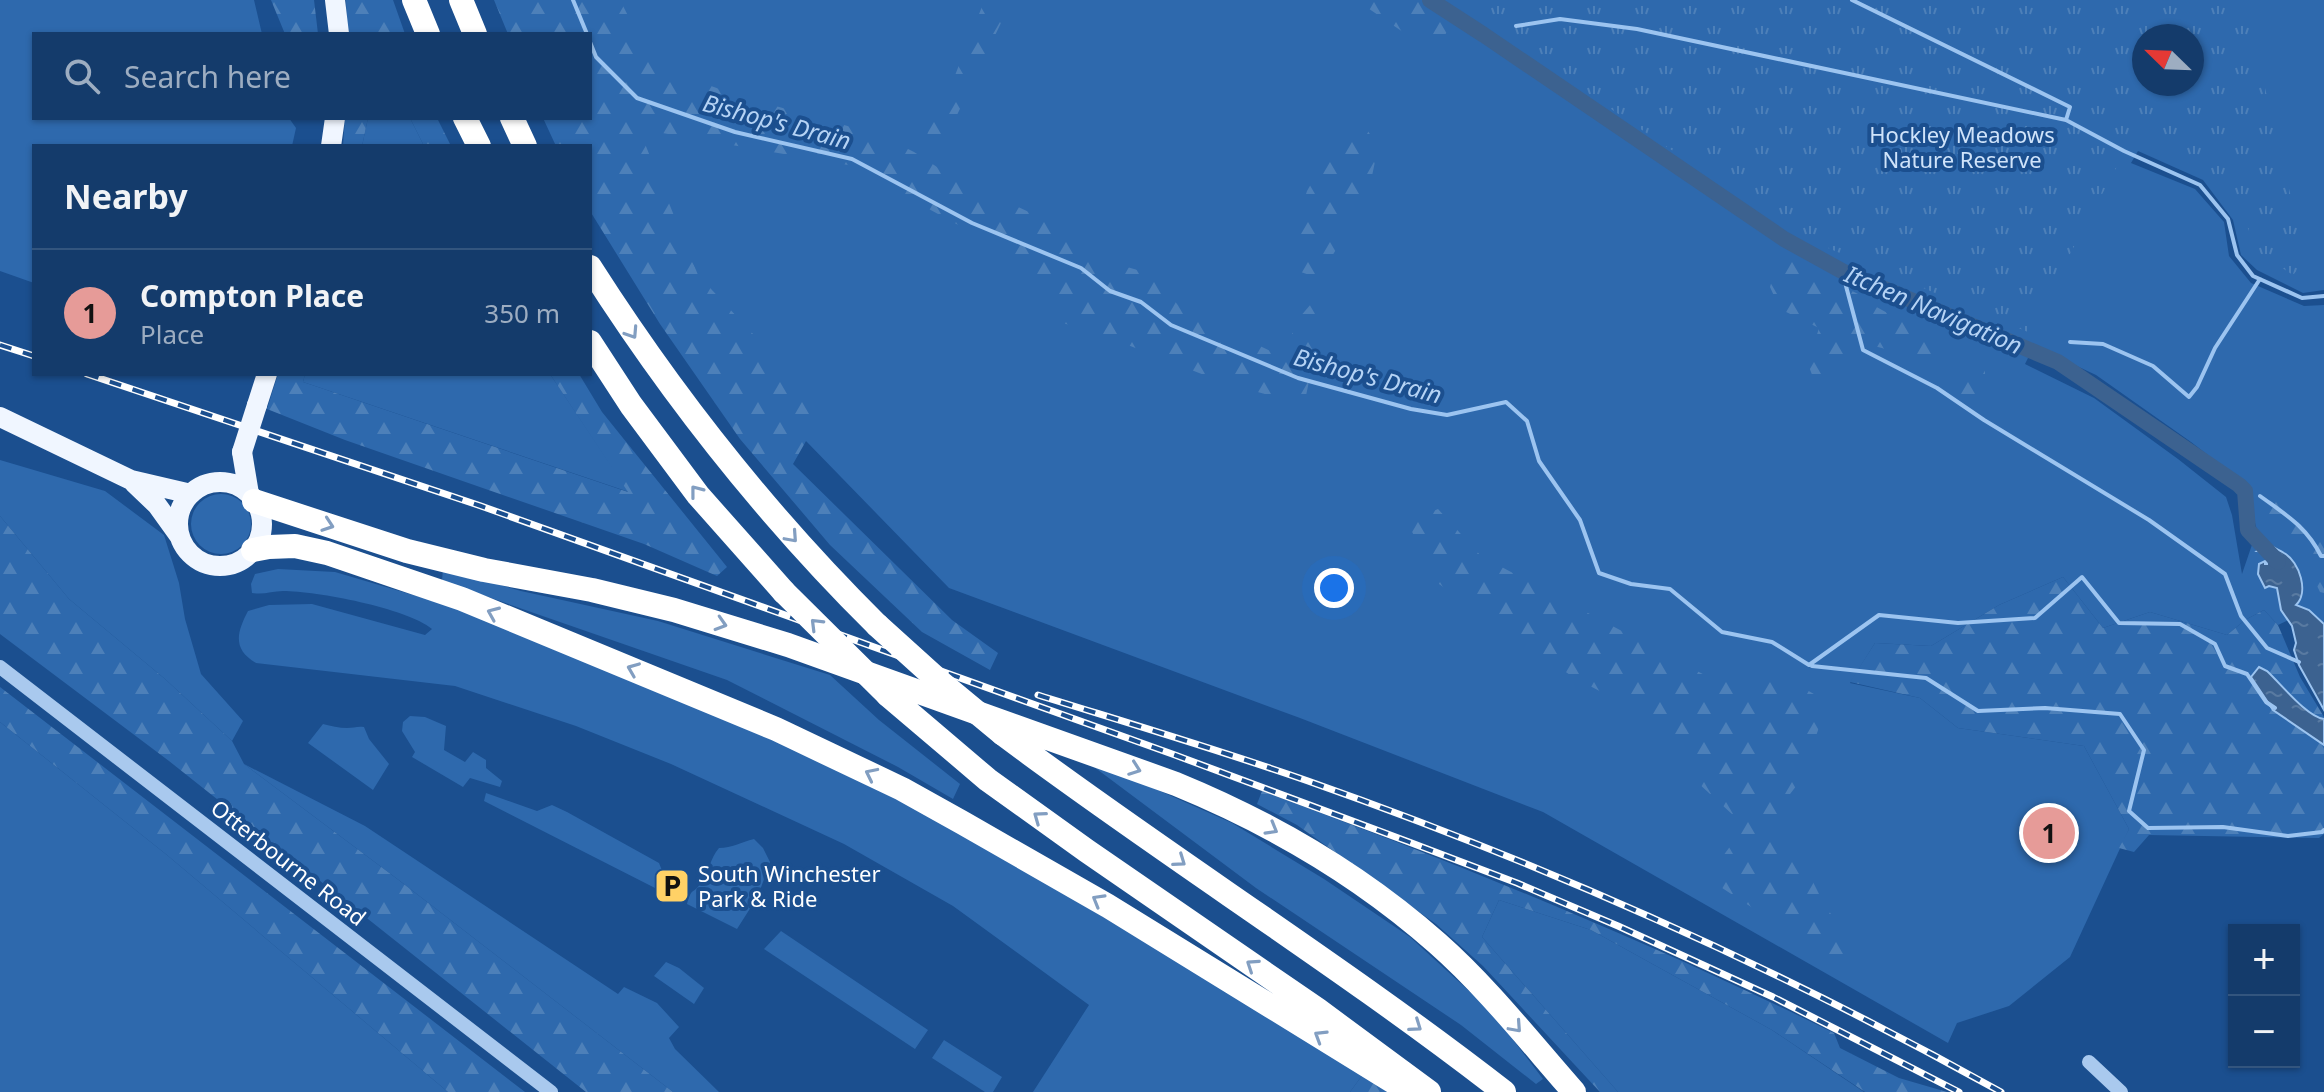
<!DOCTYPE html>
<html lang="en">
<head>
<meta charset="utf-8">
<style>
  body { margin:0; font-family:"Noto Sans",sans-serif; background:#1d4271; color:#f1f3f6 }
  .controls { position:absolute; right:24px; bottom:24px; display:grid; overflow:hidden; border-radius:0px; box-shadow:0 2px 6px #0004 }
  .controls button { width:72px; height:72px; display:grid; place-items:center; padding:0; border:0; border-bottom:2px solid #33557e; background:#143b6b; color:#f1f3f6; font:40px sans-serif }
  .compass { position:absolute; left:2132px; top:24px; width:72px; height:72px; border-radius:50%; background:#143b6b; box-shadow:0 2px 6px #0004; rotate:293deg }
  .you { position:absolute; left:1334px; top:588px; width:28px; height:28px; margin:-20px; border:6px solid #fff; border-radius:50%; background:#1a73e8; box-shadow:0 0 0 12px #1a73e833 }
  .badge { display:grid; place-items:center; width:52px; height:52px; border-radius:50%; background:#e69b98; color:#111; font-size:26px; font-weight:700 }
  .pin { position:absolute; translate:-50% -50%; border:4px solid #fff; box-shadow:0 2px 8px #0006 }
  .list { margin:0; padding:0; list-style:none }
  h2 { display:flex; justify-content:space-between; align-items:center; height:104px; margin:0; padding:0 32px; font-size:34px }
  h2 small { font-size:26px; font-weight:400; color:#9dadc1 }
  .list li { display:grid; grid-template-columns:52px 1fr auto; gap:24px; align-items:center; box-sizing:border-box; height:128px; padding:0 32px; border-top:2px solid #33557e }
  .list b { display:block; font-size:30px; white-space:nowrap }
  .list p { margin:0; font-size:26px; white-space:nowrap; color:#9dadc1 }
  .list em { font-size:26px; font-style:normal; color:#9dadc1 }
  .icon { flex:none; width:44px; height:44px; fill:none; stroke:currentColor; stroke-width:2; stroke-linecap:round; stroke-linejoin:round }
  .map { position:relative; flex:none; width:2324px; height:1092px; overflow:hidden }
  .search { position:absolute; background:#143b6b; box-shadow:0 2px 6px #0004; left:32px; top:32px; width:560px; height:88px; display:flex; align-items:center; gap:20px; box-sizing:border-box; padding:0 28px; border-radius:0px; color:#9dadc1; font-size:30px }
  .panel { position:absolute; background:#143b6b; box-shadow:0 2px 6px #0004; left:32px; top:144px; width:560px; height:232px; border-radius:0px }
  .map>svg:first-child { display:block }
  .green { fill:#2e69ad; fill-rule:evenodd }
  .forest { fill:url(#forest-firs) }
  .park { fill:url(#park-tufts); fill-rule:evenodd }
  .water { fill:url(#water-ripples); stroke:#9cc4f0; stroke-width:2 }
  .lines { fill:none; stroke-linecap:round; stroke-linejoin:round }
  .stream { stroke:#9cc4f0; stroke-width:4 }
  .canal { stroke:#3c6290; stroke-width:16 }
  .minor { stroke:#a9c9ee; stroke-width:14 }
  .major { stroke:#f0f6ff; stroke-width:20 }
  .highway { stroke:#fff; stroke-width:24 }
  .rail-casing { stroke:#fff; stroke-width:7 }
  .rail { stroke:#1b4f8f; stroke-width:4; stroke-dasharray:12; stroke-linecap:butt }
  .major-bridge { stroke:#f0f6ff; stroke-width:20 }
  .highway-bridge { stroke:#fff; stroke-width:24 }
  .oneway { stroke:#829ec1 }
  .labels { text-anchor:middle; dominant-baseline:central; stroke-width:8; stroke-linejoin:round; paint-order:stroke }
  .park-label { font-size:22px; fill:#cfe3fa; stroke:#1b4f8f }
  .street-label { font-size:22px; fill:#fff; stroke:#1b4f8f }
  .poi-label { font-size:22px; fill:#fff; stroke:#1b4f8f; text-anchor:start }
  .water-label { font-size:24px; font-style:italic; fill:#b5d3f5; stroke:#1b4f8f }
</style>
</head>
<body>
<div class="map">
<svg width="2324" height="1092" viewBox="0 0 2324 1092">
  <defs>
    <pattern id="forest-firs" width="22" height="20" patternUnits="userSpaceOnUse" patternTransform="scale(2)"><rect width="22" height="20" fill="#2e69ad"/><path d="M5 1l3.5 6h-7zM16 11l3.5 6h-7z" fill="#4d80b9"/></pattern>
    <pattern id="park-tufts" width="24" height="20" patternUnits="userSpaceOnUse" patternTransform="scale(2)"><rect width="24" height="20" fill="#2e69ad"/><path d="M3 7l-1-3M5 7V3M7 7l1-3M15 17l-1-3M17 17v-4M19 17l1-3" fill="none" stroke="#4d80b9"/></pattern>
    <pattern id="water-ripples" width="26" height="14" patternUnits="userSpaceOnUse" patternTransform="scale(2)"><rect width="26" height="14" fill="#3c6290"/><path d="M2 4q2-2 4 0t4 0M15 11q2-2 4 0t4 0" fill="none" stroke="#597aa1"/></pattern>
  </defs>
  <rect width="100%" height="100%" fill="#1b4f8f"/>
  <path class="green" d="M0,0H254L262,34H34V118H289L296,128L292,146H34V283L0,271Z
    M543,0H2324V290L2303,293L2257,270L2241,255L2233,220L2203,180L2138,151L2131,163L2195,189L2224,222L2229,256L2251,283L2304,306L2324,305V639L2309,610L2278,625L2264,610L2245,620L2227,635L2150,612L2103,628L2063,577L1999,605L1931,646L1875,643L1850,683L1920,698L1958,728L2084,746L2129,829L2070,957L2009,1006L1957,1023L1948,1043L1543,812L1300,718L949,588L695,327L590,34ZM2144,36H2192V84H2144ZM2034,346L2096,375L2191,442L2244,483L2257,530L2242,574L2232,515L2226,497L2178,459L2094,398L2025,364Z
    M368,118H410L424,146H362Z
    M305,374H550L629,492L303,382Z
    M0,460L105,491L164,535L179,583L185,619L201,674L243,721L232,741L165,679L69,599L0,516Z
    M191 524a30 30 0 1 1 60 0a30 30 0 1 1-60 0Z
    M443,568L521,591L658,621L830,675L879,720L960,784L953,799L898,767L727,680L442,581Z
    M278,569L335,572L437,602L490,621L811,756L944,822L1364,1073L1350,1092H1033L1089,1005L953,906L844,844L671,764L576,726L455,686L256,663C232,649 237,632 248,611L269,605L312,604L425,635L432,629C407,608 316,591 283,591C272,591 264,595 252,593L251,584L255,574Z
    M410,716L425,717L446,726L444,750L465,762L473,752L486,760V768L502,781L500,787L470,778L463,787L412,757L415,752L402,731L403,722Z
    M0,722L167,855L448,1092H0Z
    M323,724C331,726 339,728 347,728C354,728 357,726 364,727L369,739L389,764L373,790L308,743Z
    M244,764L365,826L618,994L624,987L657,1003L679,1027L669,1038L675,1049L719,1092H673L396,878Z
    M1090,764L1133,779L1232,823L1324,879L1410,937L1492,1012L1543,1079L1536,1084L1461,1025L1256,888Z
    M486,793L537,811L552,805L567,812L659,863L663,873L655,888L484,801Z
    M754,839L763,848L770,862L758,896L737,929L687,904C692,886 693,895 701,883C709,873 710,858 719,848C732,848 741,842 754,839Z
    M1499,900L1591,930L1772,1030L1864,1092H1618L1482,937Z
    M781,931L928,1030L915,1049L764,949Z
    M666,962L679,968L704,988L694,1004L654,976Z
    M944,1040L1002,1077L993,1092H985L932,1058Z"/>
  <path class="forest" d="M271,0H314L318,34H285Z
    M346,0H393L405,34H347Z
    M494,0H620L653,65L736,95L880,135L914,152L974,191L1016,206L1042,218L1064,240L1113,263L1141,271L1165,283L1177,304L1195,315L1279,355L1287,345L1299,318L1311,304L1325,306L1304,405L1222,382L1110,338L1063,323L1042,282L995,245L848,165L639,129L698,275L766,348L819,418L793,464L952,620L998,653L990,670L922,632L830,545L740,439L660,324L590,211V146H556L543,118H590V34H508Z
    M987,0H1008L1010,4L946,138L934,145L927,135L933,111L952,83L983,4Z
    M1356,0H1428L1447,32L1434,49L1403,32Z
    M345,118H368L362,146H343Z
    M410,118H437L451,146H424Z
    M1366,128L1378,147L1372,176L1353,211L1339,245L1318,278L1298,271L1292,236L1307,191L1332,148Z
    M1791,260L1862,296L1873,305L1927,335L1941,356L1940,371C1917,365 1898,351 1874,346L1829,380H1814L1808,364L1819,328L1780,309L1770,287L1776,267Z
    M1972,355L1981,356C1991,379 1981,401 1970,421H1963L1953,410L1963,368Z
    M278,374H305L303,382L628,492L550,374H579L602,412L727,567L717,576L644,544L345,440L267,409Z
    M2264,487L2269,489L2277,498L2324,535V593L2320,592L2301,553L2277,533L2260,496Z
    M1438,509L1481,556L1714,680L1795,683L1819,697L1822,719L1800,781L1777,811L1786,838L1804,864L1822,900L1845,936V968L1716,884L1715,867L1745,826L1697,782L1662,724L1573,677L1439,584L1407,522Z
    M0,516L69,599L165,679L232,741L244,764L396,878L673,1092H586L169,761L0,634Z
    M2063,577L2103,628L2150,612L2227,635L2245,620L2264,610L2278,625L2300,677L2324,717V834L2319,838L2149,835L2134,852L2119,848L2129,829L2084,746L1958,728L1920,698L1850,682L1875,643L1931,646L1999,605Z
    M0,687L525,1092H448L167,855L0,722Z
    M1262,791C1457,863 1648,941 1834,1033L1840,1048L1899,1078L1947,1092H1865L1772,1030L1591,930L1499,900L1482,937L1618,1092H1600L1483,966L1436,924L1297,825L1257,804Z
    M1364,1073L1392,1092H1350Z"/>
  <path class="park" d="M1450,0H2244L2306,260L2293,275L2252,248L2246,219L2207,170L2135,133L2028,332L1797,235ZM2144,36H2192V84H2144Z"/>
  <path class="water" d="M2268,543C2274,549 2278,549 2284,553C2300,562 2309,593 2296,605L2309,610L2324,624V710L2299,665L2294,650L2296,643L2292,626L2281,610L2277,588L2269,586L2265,588L2258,574L2259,564L2265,561V564H2267L2266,552L2257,551Z
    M2259,667L2267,671C2281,684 2307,717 2324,719V745L2273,710L2251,677Z"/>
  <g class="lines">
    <path class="stream" d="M573,0L587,34
      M1852,0L2070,107L2066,120
      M1516,26L1560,19L1637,29L2066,120L2124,151L2200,185L2228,219L2237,255L2253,276L2302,298L2324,296
      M590,42L596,57L637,98L735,132L852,159L972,223L1081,268L1110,291L1141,302L1171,325L1298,378L1411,409L1447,415L1506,402L1527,421L1539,461L1580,520L1599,573L1631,584L1670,589L1722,632L1772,642L1809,665L1879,615L1958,623L2035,618L2082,577L2119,623L2180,624L2215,644L2225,666L2247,674L2266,702L2275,708
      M1842,271L1863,350L1937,388L1984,420L2149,520L2225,574L2241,616L2267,648L2299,662
      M2070,342L2103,344L2153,366L2189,397L2197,387L2215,348L2260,279
      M2260,496C2286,515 2306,526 2321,556H2324
      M1812,666L1926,678L1978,711L2045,708L2120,714L2144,750L2129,811L2148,828L2223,827L2288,836L2322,832L2324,830"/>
    <path class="canal" d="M1430,0L1484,35L1784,239L1842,271L2058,362L2239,485L2245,491L2248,530L2278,562"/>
    <path class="minor" d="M0,667L551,1092
      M2089,1062L2121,1092"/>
    <path class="major" d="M335,0L339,34
      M331,146L335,118
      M257,405L267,374
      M0,417L131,480L191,494
      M242,452L249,494
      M178 524a42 42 0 1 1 84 0a42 42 0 1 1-84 0Z
      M134,483L157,505L180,537"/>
    <path class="highway" d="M414,0L428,34
      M461,0L475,34
      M465,118L479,146
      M512,118L525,146
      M590,267C673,397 767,516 877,625
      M590,342L631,405L698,495L784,592
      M254,501L407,551L484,570L592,590L674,610L788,645L1176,784C1271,823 1360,875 1437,943C1487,987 1530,1042 1574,1092
      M253,550L269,547L295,546L327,553L462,599L776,729L902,789L963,823L1108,906L1410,1092
      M888,695L988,780L1087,851L1318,1010L1429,1092
      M1003,734C1167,857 1342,966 1504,1092"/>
    <defs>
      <path id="rail" d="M0,345L34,356
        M87,374L481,506L1175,755L1409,842L1517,883L1618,926L1773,997L1959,1092
        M1038,695C1128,723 1219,750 1308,781C1547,865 1780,969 2001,1092"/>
    </defs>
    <use href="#rail" class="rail-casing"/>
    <use href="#rail" class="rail"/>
    <path class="major-bridge" d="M242,452L257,405"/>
    <path class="highway-bridge" d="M784,592L888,695
      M877,625L939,681L1003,734"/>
  </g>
  <defs><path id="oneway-chevron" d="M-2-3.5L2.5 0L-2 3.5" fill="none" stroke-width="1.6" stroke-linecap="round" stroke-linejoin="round" transform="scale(2)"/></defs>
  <g class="oneway">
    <use href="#oneway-chevron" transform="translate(632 333) rotate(57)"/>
    <use href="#oneway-chevron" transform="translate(696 491) rotate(-128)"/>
    <use href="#oneway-chevron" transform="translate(328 525) rotate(19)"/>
    <use href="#oneway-chevron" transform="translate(792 537) rotate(48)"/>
    <use href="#oneway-chevron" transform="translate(493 613) rotate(-157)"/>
    <use href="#oneway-chevron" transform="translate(721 624) rotate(17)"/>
    <use href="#oneway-chevron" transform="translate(816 624) rotate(-135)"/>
    <use href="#oneway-chevron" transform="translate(633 669) rotate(-158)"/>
    <use href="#oneway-chevron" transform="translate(1135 769) rotate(20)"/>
    <use href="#oneway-chevron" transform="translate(871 774) rotate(-154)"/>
    <use href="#oneway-chevron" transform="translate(1039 817) rotate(-144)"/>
    <use href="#oneway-chevron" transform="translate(1272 829) rotate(30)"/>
    <use href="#oneway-chevron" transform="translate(1180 861) rotate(35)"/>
    <use href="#oneway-chevron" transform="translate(1098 900) rotate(-150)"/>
    <use href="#oneway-chevron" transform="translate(1252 965) rotate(-146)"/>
    <use href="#oneway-chevron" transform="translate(1416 1026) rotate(35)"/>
    <use href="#oneway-chevron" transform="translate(1516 1027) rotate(48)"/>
    <use href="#oneway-chevron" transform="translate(1320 1036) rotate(-148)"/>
  </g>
  <defs>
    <symbol id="parking-square" viewBox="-11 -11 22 22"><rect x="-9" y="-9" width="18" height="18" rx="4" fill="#ffd166" stroke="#1b4f8f"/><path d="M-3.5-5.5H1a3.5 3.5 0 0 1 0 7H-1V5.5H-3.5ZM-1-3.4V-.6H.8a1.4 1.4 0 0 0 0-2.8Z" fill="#111"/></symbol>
  </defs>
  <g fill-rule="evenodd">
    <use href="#parking-square" x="652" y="866" width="40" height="40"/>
  </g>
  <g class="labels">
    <g class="park-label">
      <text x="1962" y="134">Hockley Meadows<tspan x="1962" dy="25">Nature Reserve</tspan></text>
    </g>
    <g class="street-label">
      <text transform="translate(289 862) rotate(38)">Otterbourne Road</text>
    </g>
    <g class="poi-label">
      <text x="698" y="873">South Winchester<tspan x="698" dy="25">Park &amp; Ride</tspan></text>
    </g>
    <g class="water-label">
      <text transform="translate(777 121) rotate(15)">Bishop's Drain</text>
      <text transform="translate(1934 309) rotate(23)">Itchen Navigation</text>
      <text transform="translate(1368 375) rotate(15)">Bishop's Drain</text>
    </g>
  </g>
</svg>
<div class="controls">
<button>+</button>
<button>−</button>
</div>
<svg class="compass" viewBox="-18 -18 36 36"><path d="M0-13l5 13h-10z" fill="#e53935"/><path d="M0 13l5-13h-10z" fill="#9dadc1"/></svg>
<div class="you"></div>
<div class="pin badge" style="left:2049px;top:833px">1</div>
<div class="search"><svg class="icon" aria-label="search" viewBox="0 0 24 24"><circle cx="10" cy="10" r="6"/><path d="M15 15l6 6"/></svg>Search here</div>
<section class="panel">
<h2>Nearby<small></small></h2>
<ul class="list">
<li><span class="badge">1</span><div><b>Compton Place</b><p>Place</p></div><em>350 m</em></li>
</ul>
</section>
</div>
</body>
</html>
